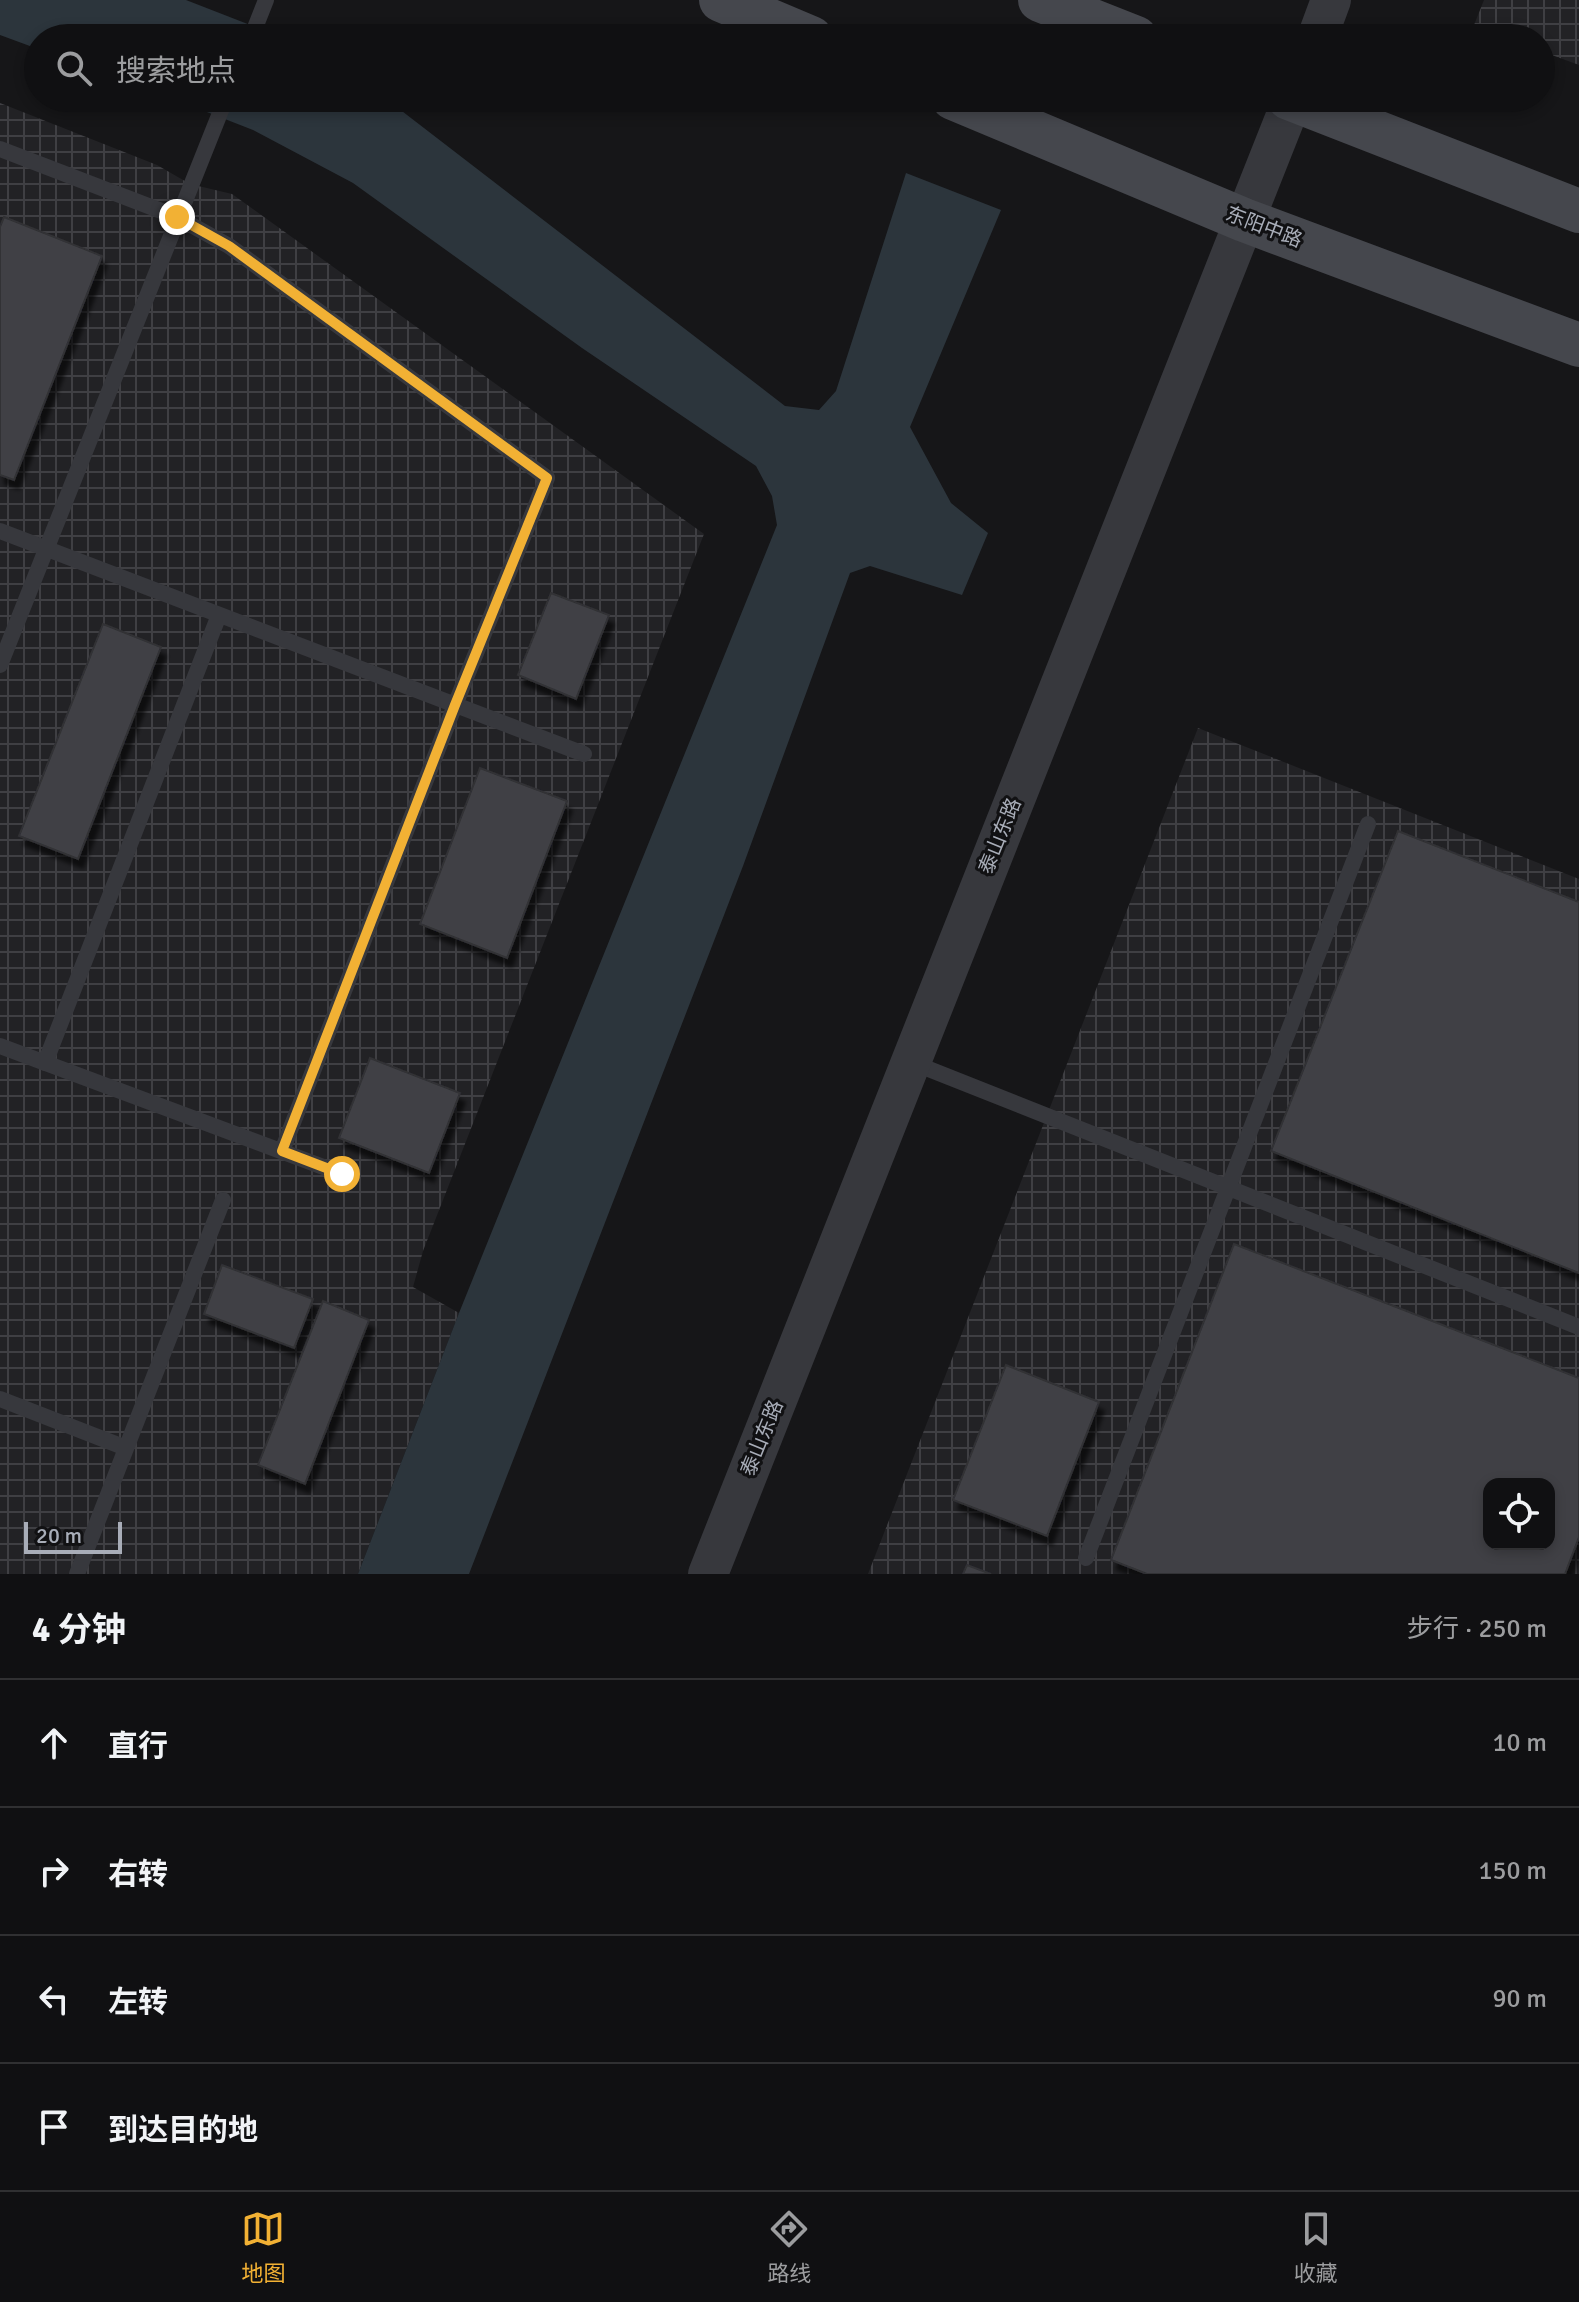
<!DOCTYPE html>
<html lang="zh">
<head>
<meta charset="utf-8">
<style>
  body { margin:0; font-family:Signika,"Noto Sans SC",sans-serif; background:#19191b; color:#f1f3f6 }
  .controls { position:absolute; right:24px; bottom:24px; display:grid; overflow:hidden; border-radius:16px; box-shadow:0 4px 12px #0003 }
  .controls button { width:72px; height:72px; display:grid; place-items:center; padding:0; border:0; border-bottom:2px solid #303032; background:#101012; color:#f1f3f6; font:40px sans-serif }
  .scale { position:absolute; left:24px; bottom:20px; width:98px; box-sizing:border-box; padding-left:8px; border:4px solid #a8adb8; border-top:0; font-size:22px; line-height:28px; white-space:nowrap; color:#a8adb8; -webkit-text-stroke:6px #111113; paint-order:stroke }
  .stop { position:absolute; width:24px; height:24px; margin:-18px; border:6px solid #f2b134; border-radius:50%; background:#fff }
  .stop.end { background:#f2b134; border-color:#fff; box-shadow:0 2px 8px #0008 }
  .list { margin:0; padding:0; list-style:none }
  h2 { display:flex; justify-content:space-between; align-items:center; height:104px; margin:0; padding:0 32px; font-size:34px }
  h2 small { font-size:26px; font-weight:400; color:#9c9d9f }
  .list li { display:grid; grid-template-columns:52px 1fr auto; gap:24px; align-items:center; box-sizing:border-box; height:128px; padding:0 32px; border-top:2px solid #303032 }
  .list b { display:block; font-size:30px; white-space:nowrap }
  .list em { font-size:26px; font-style:normal; color:#9c9d9f }
  .icon { flex:none; width:44px; height:44px; fill:none; stroke:currentColor; stroke-width:2; stroke-linecap:round; stroke-linejoin:round }
  .map { position:relative; flex:none; width:1579px; height:1574px; overflow:hidden }
  .search { position:absolute; background:#101012; box-shadow:0 4px 12px #0003; left:24px; right:24px; top:24px; height:88px; display:flex; align-items:center; gap:20px; box-sizing:border-box; padding:0 28px; border-radius:44px; color:#9c9d9f; font-size:30px }
  .sheet { height:616px; background:#101012 }
  nav { display:flex; justify-content:space-around; align-items:center; box-sizing:border-box; height:112px; border-top:2px solid #303032; background:#101012; font-size:22px; color:#9c9d9f }
  nav a { display:grid; justify-items:center; gap:4px }
  nav .on { color:#f2b134 }
  .map>svg:first-child { display:block }
  .industrial { fill:url(#industrial-grid); fill-rule:evenodd }
  .water { fill:#2c353c }
  .building { fill:#404145; stroke:#303034; stroke-width:2; fill-rule:evenodd; filter:url(#shadow) }
  .lines { fill:none; stroke-linecap:round; stroke-linejoin:round }
  .service { stroke:#37383d; stroke-width:16 }
  .tertiary { stroke:#37383d; stroke-width:40 }
  .secondary { stroke:#45474d; stroke-width:44 }
  .route { stroke:#f2b134; stroke-width:10 }
  .labels { text-anchor:middle; dominant-baseline:central; stroke-width:6; stroke-linejoin:round; paint-order:stroke }
  .street-label { font-size:20px; fill:#a8adb8; stroke:#111113 }
</style>
</head>
<body>
<div class="map">
<svg width="1579" height="1574" viewBox="0 0 1579 1574">
  <defs>
    <pattern id="industrial-grid" width="8" height="8" patternUnits="userSpaceOnUse" patternTransform="scale(2)"><rect width="8" height="8" fill="#222225"/><path d="M0 4h8M4 0v8" fill="none" stroke="#3f3f43"/></pattern>
    <filter id="shadow"><feDropShadow dx="5" dy="9" stdDeviation="2" flood-color="#0009"/></filter>
  </defs>
  <rect width="100%" height="100%" fill="#161618"/>
  <path class="industrial" d="M1484,0H1579V65L1541,51V38H1508L1474,25Z
    M0,103L157,165L190,184L232,194L704,534L423,1251L413,1287L459,1313L358,1574H0Z
    M1198,728L1579,879V1574H868ZM1489,1484H1549V1544H1489Z"/>
  <path class="water" d="M0,0H186L284,38H38V49L0,35Z
    M171,98H385L785,406L819,410L836,391L906,173L1001,210L910,427L951,503L988,533L962,595L870,566L850,573L743,866L469,1574H358L459,1313L777,525L772,496L756,466L582,348L353,183L253,130Z"/>
  <path class="building" d="M4,217L102,256L14,480L0,475V227Z
    M551,593L609,615L576,699L518,675Z
    M103,624L161,647L78,859L19,836Z
    M480,768L567,801L507,958L420,924Z
    M1398,831L1579,902V1273L1271,1151Z
    M370,1058L460,1093L429,1173L339,1138Z
    M1234,1244L1579,1378V1537L1565,1574H1147L1111,1560ZM1489,1484H1549V1544H1489Z
    M222,1265L313,1299L294,1348L204,1314Z
    M323,1301L369,1320L305,1484L258,1465Z
    M1006,1365L1099,1402L1047,1536L953,1500Z
    M967,1565L991,1574H963Z"/>
  <g class="lines">
    <path class="service" d="M251,38L266,0
      M0,149L177,217L229,246L547,478L455,705L282,1151
      M0,531L584,754
      M0,665L226,98
      M0,1046L342,1174
      M911,1062L1579,1327
      M45,1063L219,615
      M0,1399L126,1448
      M1086,1558L1368,824
      M77,1574L223,1200"/>
    <path class="tertiary" d="M1317,38L1331,0
      M708,1574L1293,98"/>
    <path class="secondary" d="M721,0L811,38
      M1040,0L1136,38
      M953,98L1244,220L1579,345
      M1289,98L1579,211"/>
  </g>
  <g class="lines">
    <path class="route" d="M177,217L229,246L547,478L455,705L282,1151L342,1174"/>
  </g>
  <g class="labels">
    <g class="street-label">
      <text transform="translate(1264 227) rotate(21)">东阳中路</text>
      <text transform="translate(1000 836) rotate(-68)">泰山东路</text>
      <text transform="translate(762 1438) rotate(-68)">泰山东路</text>
    </g>
  </g>
</svg>
<div class="controls">
<button><svg class="icon" aria-label="locate" viewBox="0 0 24 24"><circle cx="12" cy="12" r="6"/><path d="M12 2v4M12 18v4M2 12h4M18 12h4"/></svg></button>
</div>
<div class="scale">20 m</div>
<div class="stop" style="left:342px;top:1174px"></div>
<div class="stop end" style="left:177px;top:217px"></div>
<div class="search"><svg class="icon" aria-label="search" viewBox="0 0 24 24"><circle cx="10" cy="10" r="6"/><path d="M15 15l6 6"/></svg>搜索地点</div>
</div>
<section class="sheet">
<h2>4 分钟<small>步行 · 250 m</small></h2>
<ul class="list">
<li><svg class="icon" aria-label="ahead" viewBox="0 0 24 24"><path d="M12 20V5M6 11l6-6 6 6"/></svg><div><b>直行</b></div><em>10 m</em></li>
<li><svg class="icon" aria-label="right" viewBox="0 0 24 24"><path d="M7 20v-9h11M14 6l5 5-5 5"/></svg><div><b>右转</b></div><em>150 m</em></li>
<li><svg class="icon" aria-label="left" viewBox="0 0 24 24"><path d="M17 20v-9H6M10 6l-5 5 5 5"/></svg><div><b>左转</b></div><em>90 m</em></li>
<li><svg class="icon" aria-label="arrive" viewBox="0 0 24 24"><path d="M6 21V4h12l-3 4 3 4H6"/></svg><div><b>到达目的地</b></div></li>
</ul>
</section>
<nav>
<a class="on"><svg class="icon" aria-label="map" viewBox="0 0 24 24"><path d="M3 6l6-2 6 2 6-2v14l-6 2-6-2-6 2zM9 4v14M15 6v14"/></svg>地图</a>
<a><svg class="icon" aria-label="directions" viewBox="0 0 24 24"><path d="M12 3l9 9-9 9-9-9zM9 14v-3h6M13 9l2 2-2 2"/></svg>路线</a>
<a><svg class="icon" aria-label="saved" viewBox="0 0 24 24"><path d="M7 4h10v16l-5-4-5 4z"/></svg>收藏</a>
</nav>
</body>
</html>
